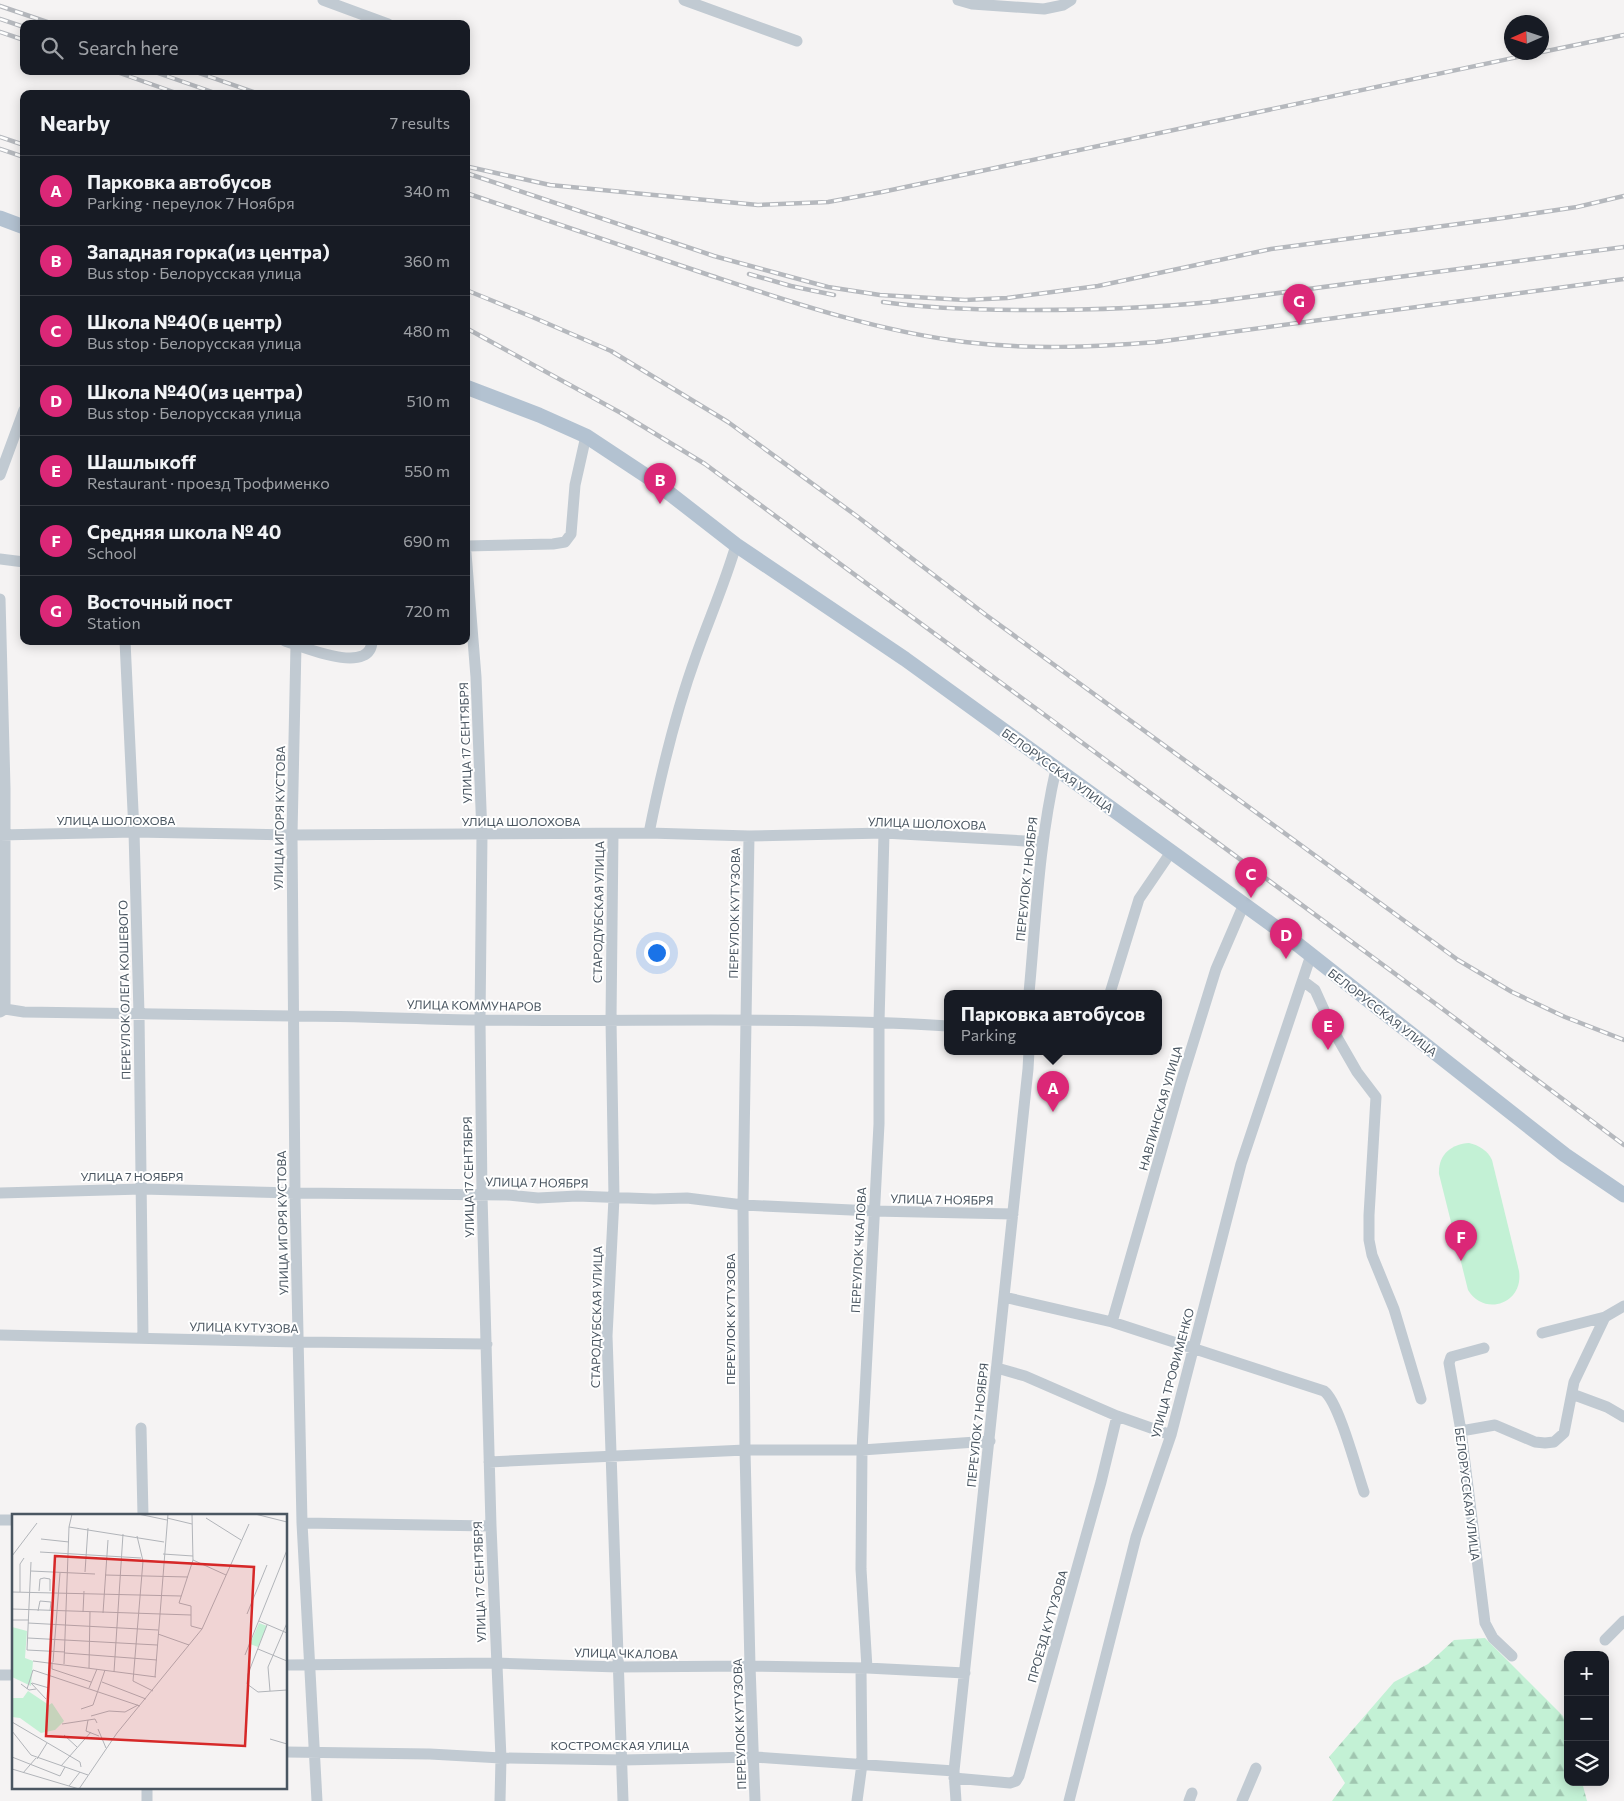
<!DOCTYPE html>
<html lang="en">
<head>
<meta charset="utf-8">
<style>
  body { margin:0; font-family:Commissioner,sans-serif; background:#242831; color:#f1f3f6 }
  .controls { position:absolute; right:15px; bottom:15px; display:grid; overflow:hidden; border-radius:10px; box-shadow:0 2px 12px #0003 }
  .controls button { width:45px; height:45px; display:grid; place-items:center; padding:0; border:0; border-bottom:1px solid #363941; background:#171b24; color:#f1f3f6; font:25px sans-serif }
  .compass { position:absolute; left:1504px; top:15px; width:45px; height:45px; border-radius:50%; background:#171b24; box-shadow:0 2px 12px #0003; rotate:267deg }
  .you { position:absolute; left:656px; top:952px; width:18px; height:18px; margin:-12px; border:4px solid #fff; border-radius:50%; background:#1a73e8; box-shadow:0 0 0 8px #1a73e833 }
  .badge { display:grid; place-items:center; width:32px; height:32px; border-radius:50%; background:#db2777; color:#fff; font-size:16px; font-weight:700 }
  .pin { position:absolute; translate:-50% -41px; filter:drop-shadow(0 1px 2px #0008) }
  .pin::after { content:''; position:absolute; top:26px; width:18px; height:15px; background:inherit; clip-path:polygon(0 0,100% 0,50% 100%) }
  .popup { position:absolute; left:944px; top:990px; width:218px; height:65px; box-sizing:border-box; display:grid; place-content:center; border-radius:10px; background:#171b24; filter:drop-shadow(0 1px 4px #0005); font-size:16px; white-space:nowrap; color:#9ea1a6 }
  .popup b { font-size:19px; color:#f1f3f6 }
  .popup::after { content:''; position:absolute; left:50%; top:100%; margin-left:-10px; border:10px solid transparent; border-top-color:#171b24 }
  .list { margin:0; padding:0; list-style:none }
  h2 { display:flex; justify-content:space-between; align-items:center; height:65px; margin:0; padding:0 20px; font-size:21px }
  h2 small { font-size:16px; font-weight:400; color:#9ea1a6 }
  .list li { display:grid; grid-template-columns:32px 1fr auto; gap:15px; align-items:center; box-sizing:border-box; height:70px; padding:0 20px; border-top:1px solid #363941 }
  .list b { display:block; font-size:19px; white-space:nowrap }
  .list p { margin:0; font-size:16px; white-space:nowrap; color:#9ea1a6 }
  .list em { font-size:16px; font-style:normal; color:#9ea1a6 }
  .icon { flex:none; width:28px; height:28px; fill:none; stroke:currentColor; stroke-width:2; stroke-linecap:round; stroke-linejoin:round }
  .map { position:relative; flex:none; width:1624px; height:1801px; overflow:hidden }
  .search { position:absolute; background:#171b24; box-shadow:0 2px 12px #0003; left:20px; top:20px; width:450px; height:55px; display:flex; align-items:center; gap:12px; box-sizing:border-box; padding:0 18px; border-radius:10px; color:#9ea1a6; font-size:19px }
  .panel { position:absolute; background:#171b24; box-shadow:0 2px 12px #0003; left:20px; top:90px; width:450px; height:555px; border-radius:10px }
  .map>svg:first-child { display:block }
  .forest { fill:url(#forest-firs) }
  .pitch { fill:#c3f1d5 }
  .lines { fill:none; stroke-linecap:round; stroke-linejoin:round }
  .minor { stroke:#c1cad2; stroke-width:11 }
  .major { stroke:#b3c2d1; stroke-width:15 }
  .rail-casing { stroke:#b5b8bd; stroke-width:4.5 }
  .rail { stroke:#fff; stroke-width:2.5; stroke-dasharray:8; stroke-linecap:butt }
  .labels { text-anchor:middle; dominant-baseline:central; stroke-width:4; stroke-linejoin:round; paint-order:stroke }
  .street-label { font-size:12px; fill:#4a5661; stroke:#fff }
  .inset-road { fill:none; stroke:#b1b4b9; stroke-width:1 }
  .view { fill:#d62828; fill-opacity:0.15; stroke:#d62828; stroke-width:2.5 }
  .inset-edge { fill:none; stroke:#4a5661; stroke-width:2.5 }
</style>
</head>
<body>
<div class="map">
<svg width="1624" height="1801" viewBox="0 0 1624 1801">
  <defs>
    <pattern id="forest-firs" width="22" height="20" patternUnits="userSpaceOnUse" patternTransform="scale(1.25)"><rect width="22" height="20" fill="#c3f1d5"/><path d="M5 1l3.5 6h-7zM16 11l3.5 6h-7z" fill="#a0c6b0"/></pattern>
  </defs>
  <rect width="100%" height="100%" fill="#f5f3f3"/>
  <path class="forest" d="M1485,1638L1563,1716L1568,1731V1782H1582L1587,1801H1332L1345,1783L1329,1757L1394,1682L1428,1664L1454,1640Z"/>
  <path class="pitch" d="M1469,1143C1479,1145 1488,1151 1492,1160L1519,1271C1524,1304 1484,1317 1468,1290L1439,1174C1438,1155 1451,1144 1469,1143Z"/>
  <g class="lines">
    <path class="minor" d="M323,0L388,24
      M684,0L797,41
      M958,0L972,4L1044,9L1063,5L1071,0
      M0,475L24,410
      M466,546L553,544L565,542L571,534L575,485L586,436
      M466,553L476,677L482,835L480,1020L482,1195L491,1526L501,1758L500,1801
      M0,559L24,562
      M0,599L5,788V1009
      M125,641L134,832L139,1014L143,1338
      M285,641C303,647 371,676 372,641
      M296,645L292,835L295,1193L302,1523L317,1801
      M649,833C661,773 675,714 696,656C709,619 725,583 736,545
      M613,834L611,1020L614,1198L607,1336L623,1801
      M0,835L134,832L292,835L649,833L749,836L884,833L1043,842
      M749,836L743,1205L745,1450L750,1666L755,1801
      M1303,981L1315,990L1334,1032L1357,1072L1376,1097L1369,1215V1240L1372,1255L1394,1309L1421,1399
      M1029,993C1036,918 1039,842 1056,769
      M1110,993L1139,899L1171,852
      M0,1012L5,1009L24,1012C114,1013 204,1014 293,1016C355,1016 417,1019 479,1020C636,1022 792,1016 948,1026
      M0,1193L142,1189L295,1193L507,1195L538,1198L577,1196L654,1199L687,1198L743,1205L873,1211L1013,1214
      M1004,1297L1112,1322L1324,1391C1339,1402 1357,1472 1364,1492
      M1112,1322L1181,1082L1216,969L1244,904
      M1542,1333L1605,1317L1624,1306
      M0,1335L298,1342L487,1344
      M1484,1348L1451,1357L1449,1363L1461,1431L1485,1623L1493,1638L1512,1656
      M997,1368L1025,1376L1117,1416L1171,1435
      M1572,1394L1607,1407L1624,1417
      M141,1428L143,1515
      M1461,1431L1495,1425L1535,1442L1545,1443L1554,1442L1564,1433L1574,1382L1605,1317
      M489,1462L745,1450H862L990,1441
      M0,1520H14
      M302,1523L491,1526
      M1605,1640L1624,1621
      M286,1665L496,1663L618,1667L750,1666L867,1668L965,1673
      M867,1668L861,1569L862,1450L879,1124V1022L884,833
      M0,1675H14
      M286,1752L430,1754L501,1758L623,1760L755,1757L954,1771
      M954,1778L1010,1783L1016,1781L1019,1776L1101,1482L1117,1416
      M147,1801V1787
      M857,1801L862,1764L861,1669
      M956,1801L954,1771L1028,1069L1029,1051
      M1069,1801L1136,1537L1171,1435L1241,1164L1311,955
      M1189,1801L1192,1793
      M1242,1801L1256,1768"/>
    <path class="major" d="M0,218L24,227
      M466,387L539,415L586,436L651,479L736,545L905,659L1278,929L1565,1155L1624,1195"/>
    <defs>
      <path id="rail" d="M0,6L53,24
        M0,19L24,27
        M0,32L24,40
        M1542,52L1624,35
        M114,71L179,94
        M152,71L218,94
        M193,71L259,94
        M0,137L24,145
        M0,149L24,157
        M469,167L550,185L758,205L828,202L882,192L1541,52
        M466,173L714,256L828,287L880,295L965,300L1007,298L1098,286L1271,249L1503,218L1577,207L1624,196
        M466,193C546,220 626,247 706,274C791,302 876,331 965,342C1029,350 1093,347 1157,342L1624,279
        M749,274L791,286L834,295
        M466,290L530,316L611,351L728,422L858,517L986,615L1458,960L1512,992L1565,1017L1624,1040
        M883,302C933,309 982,310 1032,310C1092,310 1151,308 1211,302L1624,247
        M466,328L621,413L705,464L1436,1004L1624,1145"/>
    </defs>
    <use href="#rail" class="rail-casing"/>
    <use href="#rail" class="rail"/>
  </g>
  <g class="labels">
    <g class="street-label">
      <text transform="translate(465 743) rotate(-92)">УЛИЦА 17 СЕНТЯБРЯ</text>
      <text transform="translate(1058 770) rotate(36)">БЕЛОРУССКАЯ УЛИЦА</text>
      <text transform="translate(279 818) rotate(-89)">УЛИЦА ИГОРЯ КУСТОВА</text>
      <text x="116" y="820">УЛИЦА ШОЛОХОВА</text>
      <text x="521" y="821">УЛИЦА ШОЛОХОВА</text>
      <text transform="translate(927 823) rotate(2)">УЛИЦА ШОЛОХОВА</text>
      <text transform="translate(1026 879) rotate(-84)">ПЕРЕУЛОК 7 НОЯБРЯ</text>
      <text transform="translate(598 912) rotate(-89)">СТАРОДУБСКАЯ УЛИЦА</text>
      <text transform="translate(734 913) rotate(-89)">ПЕРЕУЛОК КУТУЗОВА</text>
      <text transform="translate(124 990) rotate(-91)">ПЕРЕУЛОК ОЛЕГА КОШЕВОГО</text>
      <text transform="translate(474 1005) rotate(1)">УЛИЦА КОММУНАРОВ</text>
      <text transform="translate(1383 1012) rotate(38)">БЕЛОРУССКАЯ УЛИЦА</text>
      <text transform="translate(1160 1108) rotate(-74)">НАВЛИНСКАЯ УЛИЦА</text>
      <text x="132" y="1176">УЛИЦА 7 НОЯБРЯ</text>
      <text transform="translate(468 1177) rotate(-91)">УЛИЦА 17 СЕНТЯБРЯ</text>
      <text transform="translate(537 1182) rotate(1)">УЛИЦА 7 НОЯБРЯ</text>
      <text transform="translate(942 1199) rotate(1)">УЛИЦА 7 НОЯБРЯ</text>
      <text transform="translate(282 1223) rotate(-91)">УЛИЦА ИГОРЯ КУСТОВА</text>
      <text transform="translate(858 1250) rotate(-87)">ПЕРЕУЛОК ЧКАЛОВА</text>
      <text transform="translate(596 1317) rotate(-89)">СТАРОДУБСКАЯ УЛИЦА</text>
      <text transform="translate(730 1319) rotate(-90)">ПЕРЕУЛОК КУТУЗОВА</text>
      <text transform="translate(244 1327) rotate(1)">УЛИЦА КУТУЗОВА</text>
      <text transform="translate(1172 1373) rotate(-75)">УЛИЦА ТРОФИМЕНКО</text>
      <text transform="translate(977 1425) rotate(-84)">ПЕРЕУЛОК 7 НОЯБРЯ</text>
      <text transform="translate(1468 1494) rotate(83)">БЕЛОРУССКАЯ УЛИЦА</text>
      <text transform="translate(479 1582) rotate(-92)">УЛИЦА 17 СЕНТЯБРЯ</text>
      <text transform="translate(1047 1626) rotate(-74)">ПРОЕЗД КУТУЗОВА</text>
      <text transform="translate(626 1653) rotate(1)">УЛИЦА ЧКАЛОВА</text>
      <text transform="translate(739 1724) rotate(-92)">ПЕРЕУЛОК КУТУЗОВА</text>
      <text x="620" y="1745">КОСТРОМСКАЯ УЛИЦА</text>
    </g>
  </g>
  <g transform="translate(12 1514)">
    <rect width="275" height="275" fill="#f5f3f3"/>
    <path d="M16,177L37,191L40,189L52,207L43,216L29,219L8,204L0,203V184H11Z" fill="#c3f1d5"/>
    <path d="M247,109L255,112L246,133L238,130Z" fill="#c3f1d5"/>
    <path d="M0,113L15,117L13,144L21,147L19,172L0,163Z" fill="#c3f1d5"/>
    <path class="inset-road" d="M126,0L155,6M180,0L181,46L167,89L179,92V112L190,115M243,0L275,8M155,4L180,10M194,4L229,26M57,13L152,28M125,22L131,47L121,167L141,177M29,25L57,28M28,38L129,44M151,40L181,42M0,42L25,9M181,46L214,61M131,47L180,49M19,48L15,136L53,138M19,57L83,60M73,58L76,14M93,61L176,63M27,77L28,65L32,64L38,65V77M0,78L169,82M8,78V50L12,44M0,95L179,101M26,97L28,87L39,88L38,97M71,98L72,77M91,99L96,26M235,100L255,51M0,106H17M247,107L275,119M16,109L146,116M255,111L236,160L235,170L246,178L275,176M146,120L177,131M16,124L145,131M246,135L275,147M53,139L145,146M233,141L275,36M21,147L144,163M40,148V155L79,168M41,148L48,59M52,150L57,13L60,0M77,154L78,98M102,158L111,20M143,163L156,0M90,168L134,185M19,169L34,185M20,169L37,174M9,170L17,176L24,175M77,174L85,155M15,175L21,156L128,192M258,177L256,153L275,109M69,195L81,191L93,156M79,202L97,197L113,198L126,191M76,206L74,217L87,222M0,208L68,248L69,253M50,210L83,205L85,209M86,215L94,234M0,217L19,241L76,261M52,221L65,233M258,225L275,230M0,243L48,262L53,253M25,245L35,229M49,252L79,218M0,255L67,275M11,259L24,244M57,272L68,258M67,275L105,219L190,115L237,10"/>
    <path class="view" d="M43,42L242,53L233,232L34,222Z"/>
    <rect width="275" height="275" class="inset-edge"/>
  </g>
</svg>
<div class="controls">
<button>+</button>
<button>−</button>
<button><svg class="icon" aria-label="layers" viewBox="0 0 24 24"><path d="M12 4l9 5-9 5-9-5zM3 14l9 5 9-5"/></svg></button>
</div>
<svg class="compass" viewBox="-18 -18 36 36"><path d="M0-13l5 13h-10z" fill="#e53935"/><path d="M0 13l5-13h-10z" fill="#9ea1a6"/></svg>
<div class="you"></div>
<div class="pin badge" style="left:1053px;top:1112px">A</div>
<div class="popup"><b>Парковка автобусов</b>Parking</div>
<div class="pin badge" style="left:660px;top:504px">B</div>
<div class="pin badge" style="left:1251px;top:898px">C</div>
<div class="pin badge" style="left:1286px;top:959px">D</div>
<div class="pin badge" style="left:1328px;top:1050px">E</div>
<div class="pin badge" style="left:1461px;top:1261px">F</div>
<div class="pin badge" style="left:1299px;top:325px">G</div>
<div class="search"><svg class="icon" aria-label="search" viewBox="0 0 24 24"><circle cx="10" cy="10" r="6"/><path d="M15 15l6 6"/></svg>Search here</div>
<section class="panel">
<h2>Nearby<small>7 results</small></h2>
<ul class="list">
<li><span class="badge">A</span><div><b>Парковка автобусов</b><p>Parking · переулок 7 Ноября</p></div><em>340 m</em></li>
<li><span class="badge">B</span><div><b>Западная горка(из центра)</b><p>Bus stop · Белорусская улица</p></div><em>360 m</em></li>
<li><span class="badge">C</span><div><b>Школа №40(в центр)</b><p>Bus stop · Белорусская улица</p></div><em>480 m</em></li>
<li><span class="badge">D</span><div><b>Школа №40(из центра)</b><p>Bus stop · Белорусская улица</p></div><em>510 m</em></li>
<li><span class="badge">E</span><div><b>Шашлыкоff</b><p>Restaurant · проезд Трофименко</p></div><em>550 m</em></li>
<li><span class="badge">F</span><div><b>Средняя школа № 40</b><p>School</p></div><em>690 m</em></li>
<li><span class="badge">G</span><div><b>Восточный пост</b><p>Station</p></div><em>720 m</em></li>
</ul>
</section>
</div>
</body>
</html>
